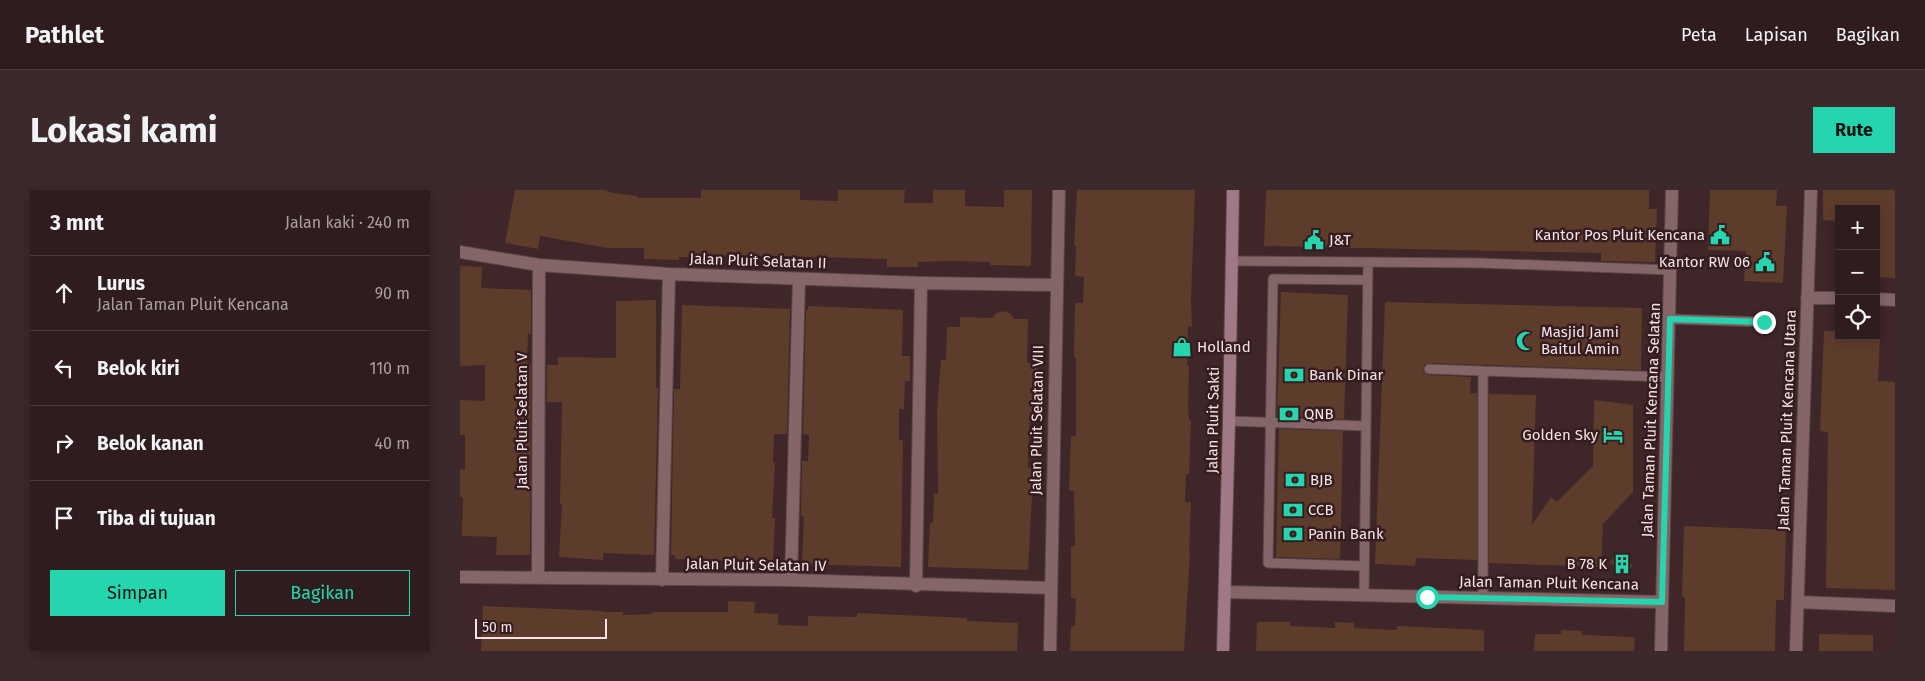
<!DOCTYPE html>
<html lang="id">
<head>
<meta charset="utf-8">
<style>
  body { margin:0; font-family:"Fira Sans",sans-serif; background:#3b292b; color:#f1f3f6 }
  .controls { position:absolute; right:15px; top:15px; display:grid; overflow:hidden; border-radius:0px; box-shadow:0 2px 12px #0003 }
  .controls button { width:45px; height:45px; display:grid; place-items:center; padding:0; border:0; border-bottom:1px solid #4a3a3c; background:#2f1c1e; color:#f1f3f6; font:25px sans-serif }
  .scale { position:absolute; left:15px; bottom:12px; width:132px; box-sizing:border-box; padding-left:5px; border:2px solid #f5e4e5; border-top:0; font-size:14px; line-height:18px; white-space:nowrap; color:#f5e4e5; -webkit-text-stroke:4px #341c1f; paint-order:stroke }
  .stop { position:absolute; width:15px; height:15px; margin:-11px; border:4px solid #24d5ae; border-radius:50%; background:#fff }
  .stop.end { background:#24d5ae; border-color:#fff; box-shadow:0 1px 5px #0008 }
  .list { margin:0; padding:0; list-style:none }
  h2 { display:flex; justify-content:space-between; align-items:center; height:65px; margin:0; padding:0 20px; font-size:21px }
  h2 small { font-size:16px; font-weight:400; color:#a7a1a4 }
  .list li { display:grid; grid-template-columns:32px 1fr auto; gap:15px; align-items:center; box-sizing:border-box; height:75px; padding:0 20px; border-top:1px solid #4a3a3c }
  .list b { display:block; font-size:19px; white-space:nowrap }
  .list p { margin:0; font-size:16px; white-space:nowrap; color:#a7a1a4 }
  .list em { font-size:16px; font-style:normal; color:#a7a1a4 }
  .actions { display:flex; gap:10px; padding:15px 20px }
  .actions a { flex:1; padding:11px 0; border:1px solid #24d5ae; border-radius:0px; text-align:center; font-size:18px; color:#24d5ae }
  .actions .main { background:#24d5ae; color:#111 }
  .icon { flex:none; width:28px; height:28px; fill:none; stroke:currentColor; stroke-width:2; stroke-linecap:round; stroke-linejoin:round }
  .map { position:relative; flex:none; width:1435px; height:461px; overflow:hidden; border-radius:0px }
  header { display:flex; align-items:center; gap:30px; box-sizing:border-box; height:70px; padding:0 25px; background:#2f1c1e; border-bottom:1px solid #4a3a3c }
  header strong { font-size:24px }
  nav { display:flex; gap:28px; margin-inline-start:auto; font-size:18px }
  .intro { display:flex; align-items:center; justify-content:space-between; box-sizing:border-box; height:120px; padding:0 30px }
  h1 { margin:0; font-size:35px }
  .button { padding:12px 22px; border-radius:0px; background:#24d5ae; color:#111; font-size:18px; font-weight:700 }
  main { display:flex; gap:30px; padding:0 30px }
  aside { flex:1; background:#2f1c1e; border-radius:0px; box-shadow:0 2px 12px #0003 }
  .map>svg:first-child { display:block }
  .building { fill:#5e3c2c }
  .lines { fill:none; stroke-linecap:round; stroke-linejoin:round }
  .lane-casing { stroke:#5b4648; stroke-width:11 }
  .street-casing { stroke:#5b4648; stroke-width:14 }
  .secondary-casing { stroke:#5b4648; stroke-width:14 }
  .lane { stroke:#846669; stroke-width:9 }
  .street { stroke:#846669; stroke-width:12 }
  .secondary { stroke:#a17886; stroke-width:12 }
  .route { stroke:#24d5ae; stroke-width:6 }
  .labels { text-anchor:middle; dominant-baseline:central; stroke-width:5; stroke-linejoin:round; paint-order:stroke }
  .poi-label { font-size:15px; fill:#f5e4e5; stroke:#341c1f; text-anchor:start }
  .street-label { font-size:15px; fill:#f5e4e5; stroke:#341c1f }
</style>
</head>
<body>
<header>
<strong>Pathlet</strong>
<nav><a>Peta</a><a>Lapisan</a><a>Bagikan</a></nav>
</header>
<div class="intro"><h1>Lokasi kami</h1><a class="button">Rute</a></div>
<main>
<aside>
<h2>3 mnt<small>Jalan kaki · 240 m</small></h2>
<ul class="list">
<li><svg class="icon" aria-label="ahead" viewBox="0 0 24 24"><path d="M12 20V5M6 11l6-6 6 6"/></svg><div><b>Lurus</b><p>Jalan Taman Pluit Kencana</p></div><em>90 m</em></li>
<li><svg class="icon" aria-label="left" viewBox="0 0 24 24"><path d="M17 20v-9H6M10 6l-5 5 5 5"/></svg><div><b>Belok kiri</b></div><em>110 m</em></li>
<li><svg class="icon" aria-label="right" viewBox="0 0 24 24"><path d="M7 20v-9h11M14 6l5 5-5 5"/></svg><div><b>Belok kanan</b></div><em>40 m</em></li>
<li><svg class="icon" aria-label="arrive" viewBox="0 0 24 24"><path d="M6 21V4h12l-3 4 3 4H6"/></svg><div><b>Tiba di tujuan</b></div></li>
</ul>
<div class="actions"><a class="main">Simpan</a><a>Bagikan</a></div>
</aside>
<div class="map">
<svg width="1435" height="461" viewBox="0 0 1435 461">
  <rect width="100%" height="100%" fill="#3f2628"/>
  <path class="building" d="M55,0H144L153,3L177,6V8H241V0H340V10L378,11V0H445L444,13H473V0H505V16L544,17V0H572L571,76L530,75V72L493,71L458,72V77H427V69L322,66L246,65V68L219,67V70L184,69V58H148L80,46L78,59L45,53Z
    M617,0H735L731,109L732,137L728,136L727,176H729L728,217L729,230H731L729,284H726L725,312H731L729,364H730L724,461H610L611,436H615L616,408H611V356H615L614,301H609L611,246H616V168L614,167L615,113H623L624,87L615,86L616,56H614Z
    M806,0H1189V19H1197L1195,72L1141,71V63L804,56Z
    M1250,0H1317L1316,16H1327L1323,93L1284,91L1286,61L1248,60Z
    M1363,0H1435V88L1416,87V19H1379V31L1363,30Z
    M0,76L22,77L21,98L71,100V144H68L67,175H71L70,365H36L37,347L2,346L3,307H0V279L5,280V245H0V210L25,211V175L0,176Z
    M821,102L888,105L884,229L817,226Z
    M196,110V198H198L194,365L143,363V370L99,367L102,314H100L102,212H87V175H98V167L156,168V111Z
    M925,112L1182,118L1181,180L969,173L964,175L963,181L968,185L1011,187L1010,203H1017V370L956,368L955,376L915,374Z
    M222,115L330,119L327,244H314L313,273H315L312,328H315L313,372L215,369V365H211L214,199H220Z
    M348,116L443,120L442,166H450V191H445L444,219H439V250H443L441,377L342,374L344,326H341L342,271H348L349,245L343,244L346,120H348Z
    M543,121L551,124L554,129H568L567,173H578V196H574V222H570L568,278H571L572,306L568,380L468,377L470,333H473L474,303L478,304L477,220L481,170H486L487,137H500V127L533,128L535,124Z
    M1364,141H1379V146H1420L1418,191L1435,192V400L1366,398L1368,242L1360,241Z
    M1029,204L1076,205L1072,335L1091,307L1097,312L1133,276L1134,210L1173,215V302L1143,334L1141,377L1029,373Z
    M819,239L883,241L880,369L816,367Z
    M1224,336L1326,340L1324,410H1316L1315,461H1224L1225,407H1222Z
    M1160,362L1173,376L1163,385L1150,372Z
    M268,411L295,412L294,423L318,424V435L348,436V426L397,427V423L507,428V431L558,433L557,461H21L23,416L143,421V422H163V425L192,424V422H268Z
    M797,432H830V436L875,438V432L894,433V438L937,440V436L1024,440V461H796Z
    M1101,440L1122,441V445L1175,447L1174,461H1074L1075,444H1101Z
    M1359,444L1413,445V461H1359Z"/>
  <g class="lines">
    <defs>
      <path id="lane" d="M772,71L1020,73L1211,80
        M1210,129L1304,132
        M969,179L1023,181
        M769,231L906,236
        M904,376L808,373L813,89L908,90
        M904,405L908,72
        M1023,408V181L1208,187"/>
      <path id="street" d="M0,62L79,75L209,84L461,93L595,95
        M1347,108H1379
        M1416,109L1435,110
        M0,387L331,390L591,398
        M78,387L79,75
        M202,390L209,84
        M331,390L339,89
        M456,396L461,93
        M765,402L1202,412
        M1338,412L1435,416
        M590,461L599,0
        M1201,461L1212,0
        M1336,461L1351,0"/>
      <path id="secondary" d="M763,461L769,231L773,0"/>
    </defs>
    <use href="#lane" class="lane-casing"/>
    <use href="#street" class="street-casing"/>
    <use href="#secondary" class="secondary-casing"/>
    <use href="#lane" class="lane"/>
    <use href="#street" class="street"/>
    <use href="#secondary" class="secondary"/>
  </g>
  <g class="lines">
    <path class="route" d="M967,407L1202,412L1210,129L1304,132"/>
  </g>
  <defs>
    <symbol id="civic-bare" viewBox="-9 -9 18 18"><path d="M-.6-6.5H3V-4.5H.6V-3L4-1V1h2V6H-6V1h2V-1L-.6-3ZM-1.2 2.5V6h2.4V2.5Z" fill="#24d5ae" stroke="#341c1f" stroke-width="2.5" paint-order="stroke"/></symbol>
    <symbol id="mosque-bare" viewBox="-9 -9 18 18"><path d="M3.5-4.9A6 6 0 1 0 3.5 4.9A5 5 0 1 1 3.5-4.9Z" fill="#24d5ae" stroke="#341c1f" stroke-width="2.5" paint-order="stroke"/></symbol>
    <symbol id="shop-bare" viewBox="-9 -9 18 18"><path d="M-5-2.5h2.3a2.7 3.5 0 0 1 5.4 0H5L5.5 6h-11ZM-1.5-2.5h3a1.5 2.3 0 0 0-3 0Z" fill="#24d5ae" stroke="#341c1f" stroke-width="2.5" paint-order="stroke"/></symbol>
    <symbol id="bank-bare" viewBox="-9 -9 18 18"><path d="M-6-4H6V4H-6ZM0-2.3a2.3 2.3 0 1 0 0 4.6a2.3 2.3 0 1 0 0-4.6Z" fill="#24d5ae" stroke="#341c1f" stroke-width="2.5" paint-order="stroke"/></symbol>
    <symbol id="hotel-bare" viewBox="-9 -9 18 18"><path d="M-6-4.5h1.5V1H6V5H4.5V3h-9V5H-6ZM-4 0a1.8 1.8 0 1 1 3.6 0ZM.5 0V-2.5h3Q6-2.5 6 0Z" fill="#24d5ae" stroke="#341c1f" stroke-width="2.5" paint-order="stroke"/></symbol>
    <symbol id="building-bare" viewBox="-9 -9 18 18"><path d="M-4-6H4V6H1V3H-1V6H-4ZM-2.5-4.3h1.7v1.8h-1.7ZM.8-4.3h1.7v1.8H.8ZM-2.5-1h1.7V.8h-1.7ZM.8-1h1.7V.8H.8Z" fill="#24d5ae" stroke="#341c1f" stroke-width="2.5" paint-order="stroke"/></symbol>
  </defs>
  <g fill-rule="evenodd">
    <use href="#civic-bare" x="1246" y="31" width="28" height="28"/>
    <use href="#civic-bare" x="840" y="36" width="28" height="28"/>
    <use href="#civic-bare" x="1291" y="58" width="28" height="28"/>
    <use href="#mosque-bare" x="1052" y="137" width="28" height="28"/>
    <use href="#shop-bare" x="708" y="143" width="28" height="28"/>
    <use href="#bank-bare" x="820" y="171" width="28" height="28"/>
    <use href="#bank-bare" x="815" y="210" width="28" height="28"/>
    <use href="#hotel-bare" x="1139" y="231" width="28" height="28"/>
    <use href="#bank-bare" x="821" y="276" width="28" height="28"/>
    <use href="#bank-bare" x="819" y="306" width="28" height="28"/>
    <use href="#bank-bare" x="819" y="330" width="28" height="28"/>
    <use href="#building-bare" x="1148" y="360" width="28" height="28"/>
  </g>
  <g class="labels">
    <g class="poi-label">
      <text x="1245" y="45" text-anchor="end">Kantor Pos Pluit Kencana</text>
      <text x="869" y="50">J&amp;T</text>
      <text x="1290" y="72" text-anchor="end">Kantor RW 06</text>
      <text x="1081" y="142">Masjid Jami<tspan x="1081" dy="17">Baitul Amin</tspan></text>
      <text x="737" y="157">Holland</text>
      <text x="849" y="185">Bank Dinar</text>
      <text x="844" y="224">QNB</text>
      <text x="1138" y="245" text-anchor="end">Golden Sky</text>
      <text x="850" y="290">BJB</text>
      <text x="848" y="320">CCB</text>
      <text x="848" y="344">Panin Bank</text>
      <text x="1147" y="374" text-anchor="end">B 78 K</text>
    </g>
    <g class="street-label">
      <text transform="translate(298 71) rotate(2)">Jalan Pluit Selatan II</text>
      <text transform="translate(577 230) rotate(-89)">Jalan Pluit Selatan VIII</text>
      <text transform="translate(753 230) rotate(-89)">Jalan Pluit Sakti</text>
      <text transform="translate(1191 230) rotate(-88)">Jalan Taman Pluit Kencana Selatan</text>
      <text transform="translate(1327 230) rotate(-88)">Jalan Taman Pluit Kencana Utara</text>
      <text transform="translate(62 231) rotate(-90)">Jalan Pluit Selatan V</text>
      <text transform="translate(296 375) rotate(1)">Jalan Pluit Selatan IV</text>
      <text transform="translate(1089 393) rotate(1)">Jalan Taman Pluit Kencana</text>
    </g>
  </g>
</svg>
<div class="controls">
<button>+</button>
<button>−</button>
<button><svg class="icon" aria-label="locate" viewBox="0 0 24 24"><circle cx="12" cy="12" r="6"/><path d="M12 2v4M12 18v4M2 12h4M18 12h4"/></svg></button>
</div>
<div class="scale">50 m</div>
<div class="stop" style="left:967px;top:407px"></div>
<div class="stop end" style="left:1304px;top:132px"></div>
</div>
</main>
</body>
</html>
